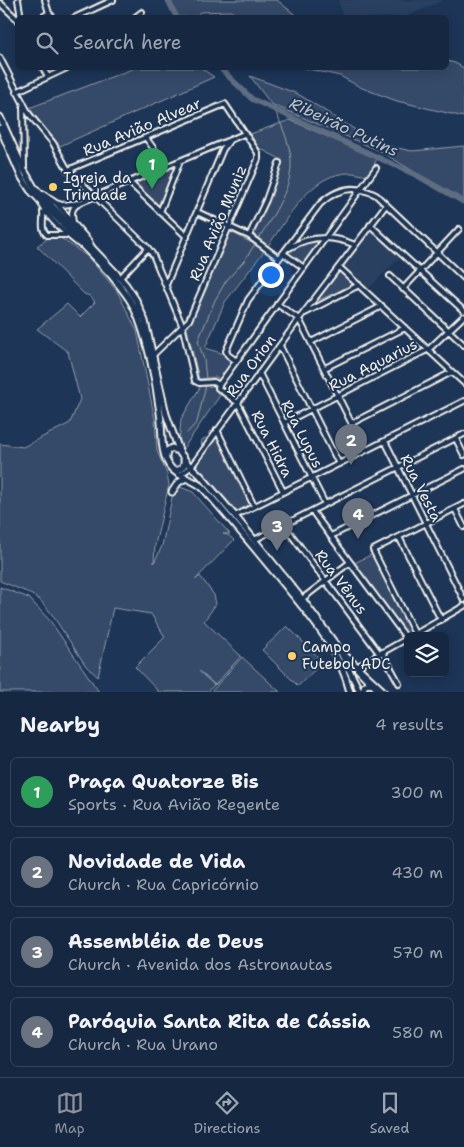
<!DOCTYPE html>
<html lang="en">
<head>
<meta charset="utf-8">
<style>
  body { margin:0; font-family:"Shantell Sans",sans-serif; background:#1f3048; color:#f1f3f6 }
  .controls { position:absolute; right:15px; bottom:15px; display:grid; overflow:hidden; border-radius:8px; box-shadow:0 2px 12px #0003 }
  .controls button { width:45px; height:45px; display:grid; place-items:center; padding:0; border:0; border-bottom:1px solid #35445a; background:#162841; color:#f1f3f6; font:25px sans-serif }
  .you { position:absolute; left:270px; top:274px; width:18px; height:18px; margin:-12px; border:4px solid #fff; border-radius:50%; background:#1a73e8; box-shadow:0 0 0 8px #1a73e833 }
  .badge { display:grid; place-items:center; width:32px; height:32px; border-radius:50%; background:#8c9099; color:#fff; font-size:16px; font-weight:700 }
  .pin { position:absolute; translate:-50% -41px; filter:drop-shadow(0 1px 2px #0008) }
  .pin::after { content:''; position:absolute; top:26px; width:18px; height:15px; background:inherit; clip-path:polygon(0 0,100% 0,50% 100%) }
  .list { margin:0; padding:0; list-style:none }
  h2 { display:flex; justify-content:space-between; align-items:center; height:65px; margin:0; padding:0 20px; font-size:21px }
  h2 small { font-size:16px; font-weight:400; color:#9ea6b1 }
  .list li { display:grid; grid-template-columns:32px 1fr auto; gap:15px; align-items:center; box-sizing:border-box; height:70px; margin:0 10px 10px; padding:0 10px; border:1px solid #35445a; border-radius:8px }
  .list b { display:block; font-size:19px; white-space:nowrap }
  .list p { margin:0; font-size:16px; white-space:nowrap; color:#9ea6b1 }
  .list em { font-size:16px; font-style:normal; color:#9ea6b1 }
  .icon { flex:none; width:28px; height:28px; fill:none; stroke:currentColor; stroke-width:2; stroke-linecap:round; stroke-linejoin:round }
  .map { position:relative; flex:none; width:464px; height:692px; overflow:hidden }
  .search { position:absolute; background:#162841; box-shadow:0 2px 12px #0003; left:15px; right:15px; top:15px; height:55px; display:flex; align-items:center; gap:12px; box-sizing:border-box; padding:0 18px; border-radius:8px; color:#9ea6b1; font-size:19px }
  .sheet { height:385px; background:#162841 }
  nav { display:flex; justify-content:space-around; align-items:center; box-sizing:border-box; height:70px; border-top:1px solid #35445a; background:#162841; font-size:14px; color:#9ea6b1 }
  nav a { display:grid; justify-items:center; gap:2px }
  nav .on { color:#8c9099 }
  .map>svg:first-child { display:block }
  .built { fill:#2a4060 }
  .green { fill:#354a67; stroke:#949ea8 }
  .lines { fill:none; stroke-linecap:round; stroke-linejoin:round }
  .stream { stroke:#9aa2ab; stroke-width:1 }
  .river { stroke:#5e6d82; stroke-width:5.5 }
  .street-casing { stroke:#f4f1e8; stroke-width:8 }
  .secondary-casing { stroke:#f4f1e8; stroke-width:9 }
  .street { stroke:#1d3557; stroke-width:4 }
  .secondary { stroke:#1d3557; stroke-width:5 }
  .poi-dot { fill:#ffd166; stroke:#1d3557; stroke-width:2 }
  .labels { text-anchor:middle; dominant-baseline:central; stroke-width:4; stroke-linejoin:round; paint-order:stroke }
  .street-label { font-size:15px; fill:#f4f1e8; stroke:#1d3557 }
  .poi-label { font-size:15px; fill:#f4f1e8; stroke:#1d3557; text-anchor:start }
  .water-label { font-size:16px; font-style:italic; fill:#c0c3c4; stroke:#1d3557 }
</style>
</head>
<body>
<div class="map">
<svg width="464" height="692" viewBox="0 0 464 692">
  <rect width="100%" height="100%" fill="#1d3557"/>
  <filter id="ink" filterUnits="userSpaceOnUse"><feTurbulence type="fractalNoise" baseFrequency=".02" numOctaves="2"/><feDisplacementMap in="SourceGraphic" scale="10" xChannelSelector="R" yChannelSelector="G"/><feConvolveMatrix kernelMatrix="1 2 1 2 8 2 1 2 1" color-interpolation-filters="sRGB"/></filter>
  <g filter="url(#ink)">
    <path class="built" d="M338,0H444L405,17L343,18Z
      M371,229L401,256L367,290L343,267Z"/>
    <path class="green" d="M168,0H277L298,17H239L231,11L200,12L196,17H177Z
      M447,61L455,63L464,68V117L397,101L362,88L340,76L304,68H446Z
      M135,68H201L214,77L60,146L29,108Z
      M250,76L298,94L378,144L412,151L464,146V202L380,151L271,104Z
      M290,120L377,159L367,176C362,175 356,173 351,173C311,172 288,218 268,246L252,233L269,199L282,160L259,148L250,134Z
      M175,167L159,209L133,184Z
      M229,231L265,250L225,302L205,348L221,353L233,361L221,379L215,377L199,379L187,329Z
      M64,235L62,239L88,257L117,291L137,331L155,420L157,451L167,474L169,485L155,545L154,563L162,546L173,493L180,487L193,492L230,534H223L228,535L234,540L195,580L200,576L214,595L216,604L204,621L241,656L215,685L199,671L214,685L208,692H159L135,667L165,637L151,614L113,608L98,677L86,666L51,613L40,600L27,592L0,581V444L23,447L70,423L80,399L68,352L37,329L67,304L80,317L95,302L90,296L84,294L37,246L51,236Z
      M322,240L304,265L286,253L298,245Z
      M340,271L354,284L317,301Z
      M215,383L221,394L183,449L179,444L181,419L202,384Z
      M218,429L222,432L224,440L221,443L252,504L236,513L194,467L201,457L197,455L202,447L201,440L209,437V432Z
      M373,554L413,632L408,636L352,564Z
      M0,587L29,598L51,622L99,692H0Z
      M287,626L323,662L298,686L262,650Z
      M242,657L280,692H211Z"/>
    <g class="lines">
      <path class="stream" d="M258,239C270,221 291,189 291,166C292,147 282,127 275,110
        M206,379L204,360L198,341L215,300L226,281L244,261L255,244
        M187,433L197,422L206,385"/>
      <path class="river" d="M168,0L177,18
        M220,68L252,99L418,176L464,202"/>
      <defs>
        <path id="street" d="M18,0L21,18
          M45,0L49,13L54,18
          M0,3L18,20
          M41,18L49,13
          M74,18L113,0
          M134,18L142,12
          M0,58L29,114L53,143L68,170L148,248L153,255L182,325L195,381L199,383L214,382L219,385L218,388L238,403L283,491
          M43,68L48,77
          M16,92L67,68
          M23,106L24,167
          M146,138L167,167
          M68,170L225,104L258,153V159L189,320L153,355
          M129,182L187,237
          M43,194L56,203L88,240L92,247
          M56,203L62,205L79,203L244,134
          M41,204C50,221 65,233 80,245
          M43,212C44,221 40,229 47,235H66
          M160,212L180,161
          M197,212L249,236L279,258
          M73,222C72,215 70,209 78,204
          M370,225L464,311
          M249,236L266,200L279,163
          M289,248C311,235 332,235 355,245
          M283,253L304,268
          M339,267L464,383
          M390,276L464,345
          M120,278L148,248
          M166,285L223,149L229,141
          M403,289L459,229
          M277,304L299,319L365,450
          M305,313L359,285
          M311,342L382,306
          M280,346L339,464
          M235,360L228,355L226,351L248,300L320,204C336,189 355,184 376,195L464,278
          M325,368L405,328
          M259,373L325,504
          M219,385L376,168
          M284,423L429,349L464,316
          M352,423L452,372
          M217,430L254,506
          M456,439L464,455
          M385,441L464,600
          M180,475L191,467L299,319L386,205
          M455,509L464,527
          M312,511L407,639
          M235,516L464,401
          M284,525L379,653
          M331,536L464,469
          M399,537L441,620
          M254,540L464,434
          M302,599L349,563
          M415,634L373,550L464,504
          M412,636L464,606
          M341,651L385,692
          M382,652L399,683
          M358,666L408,638
          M358,666L357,669L379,692"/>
        <path id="secondary" d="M0,117L24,170L34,187L114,271L126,285L136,300L145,321L166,414L180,453L188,464L200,475L235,516L302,599L339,649L360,692
          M0,128L21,176L30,190L111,275C118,284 125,292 131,302C146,329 156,382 160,413C163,431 159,453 171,468C179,478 194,479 203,488C228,516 251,544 275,573C304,609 339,646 350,692
          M166,457L167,451L172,448L178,451
          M173,470C181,471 185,467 184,460
          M172,492L178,483L186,478
          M362,692L365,685L370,684"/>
      </defs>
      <use href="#street" class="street-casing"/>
      <use href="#secondary" class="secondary-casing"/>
      <use href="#street" class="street"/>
      <use href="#secondary" class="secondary"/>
    </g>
  </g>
  <g class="poi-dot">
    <circle cx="53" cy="187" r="5"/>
    <circle cx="292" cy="656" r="5"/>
  </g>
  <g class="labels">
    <g class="street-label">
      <text transform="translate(142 127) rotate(-23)">Rua Avião Alvear</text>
      <text transform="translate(218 223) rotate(-67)">Rua Avião Muniz</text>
      <text transform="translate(373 365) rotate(-27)">Rua Aquarius</text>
      <text transform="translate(251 366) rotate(-54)">Rua Orion</text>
      <text transform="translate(302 434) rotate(63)">Rua Lupus</text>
      <text transform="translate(272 444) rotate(63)">Rua Hidra</text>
      <text transform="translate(421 488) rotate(63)">Rua Vesta</text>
      <text transform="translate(341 582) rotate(53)">Rua Vênus</text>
    </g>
    <g class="poi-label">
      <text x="63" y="178">Igreja da<tspan x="63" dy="17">Trindade</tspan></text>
      <text x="302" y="647">Campo<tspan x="302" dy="17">Futebol ADC</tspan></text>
    </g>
    <g class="water-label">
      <text transform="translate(344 127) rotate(25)">Ribeirão Putins</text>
    </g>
  </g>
</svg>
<div class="controls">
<button><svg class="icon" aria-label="layers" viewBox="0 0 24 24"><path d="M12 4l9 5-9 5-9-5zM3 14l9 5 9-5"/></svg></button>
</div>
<div class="you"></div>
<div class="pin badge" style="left:152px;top:189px;background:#2e9e5b">1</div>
<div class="pin badge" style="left:351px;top:465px;background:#6b7280">2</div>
<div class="pin badge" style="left:277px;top:551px;background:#6b7280">3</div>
<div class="pin badge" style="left:358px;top:539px;background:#6b7280">4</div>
<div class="search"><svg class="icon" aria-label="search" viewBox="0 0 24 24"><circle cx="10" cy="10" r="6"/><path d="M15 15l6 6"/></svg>Search here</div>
</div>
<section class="sheet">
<h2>Nearby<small>4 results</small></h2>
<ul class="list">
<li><span class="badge" style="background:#2e9e5b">1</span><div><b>Praça Quatorze Bis</b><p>Sports · Rua Avião Regente</p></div><em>300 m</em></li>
<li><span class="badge" style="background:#6b7280">2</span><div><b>Novidade de Vida</b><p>Church · Rua Capricórnio</p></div><em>430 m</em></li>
<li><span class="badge" style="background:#6b7280">3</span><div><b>Assembléia de Deus</b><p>Church · Avenida dos Astronautas</p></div><em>570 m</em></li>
<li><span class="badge" style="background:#6b7280">4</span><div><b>Paróquia Santa Rita de Cássia</b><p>Church · Rua Urano</p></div><em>580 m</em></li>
</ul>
</section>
<nav>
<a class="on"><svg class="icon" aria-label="map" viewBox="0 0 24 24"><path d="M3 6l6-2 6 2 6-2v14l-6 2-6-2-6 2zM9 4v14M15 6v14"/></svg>Map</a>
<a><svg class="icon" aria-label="directions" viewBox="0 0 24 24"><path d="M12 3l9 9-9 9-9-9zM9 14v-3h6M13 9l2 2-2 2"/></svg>Directions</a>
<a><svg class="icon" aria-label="saved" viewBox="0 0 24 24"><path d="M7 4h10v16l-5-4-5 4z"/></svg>Saved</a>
</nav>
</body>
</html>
